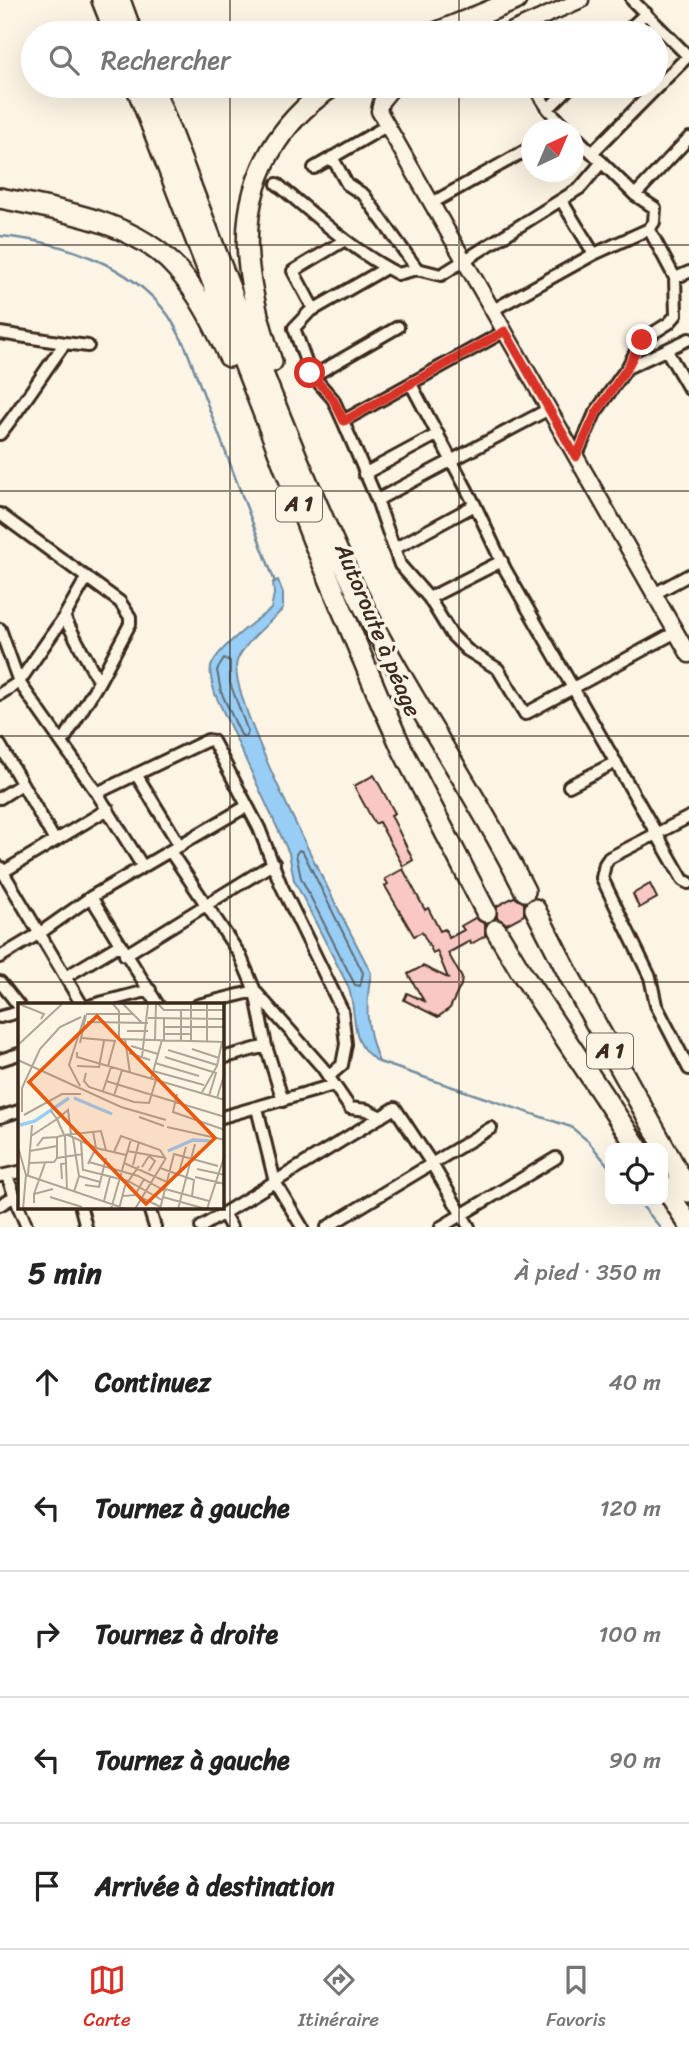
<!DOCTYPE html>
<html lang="fr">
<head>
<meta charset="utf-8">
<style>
  body { margin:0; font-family:Sriracha,sans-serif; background:#f6f6f6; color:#222 }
  .controls { position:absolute; right:21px; bottom:21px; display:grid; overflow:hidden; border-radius:14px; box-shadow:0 7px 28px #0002 }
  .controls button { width:63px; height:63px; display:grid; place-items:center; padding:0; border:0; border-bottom:2px solid #e0e0e0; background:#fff; color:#222; font:35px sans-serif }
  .compass { position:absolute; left:521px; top:119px; width:63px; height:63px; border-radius:50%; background:#fff; box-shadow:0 7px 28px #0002; rotate:44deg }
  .stop { position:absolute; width:21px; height:21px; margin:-16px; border:5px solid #d93025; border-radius:50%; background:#fff }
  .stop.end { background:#d93025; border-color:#fff; box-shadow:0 2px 7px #0008 }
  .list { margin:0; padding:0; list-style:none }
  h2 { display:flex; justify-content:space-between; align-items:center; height:91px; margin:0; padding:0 28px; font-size:30px }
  h2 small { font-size:23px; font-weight:400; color:#767676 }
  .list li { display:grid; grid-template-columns:46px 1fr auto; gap:21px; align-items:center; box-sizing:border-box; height:126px; padding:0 28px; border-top:2px solid #e0e0e0 }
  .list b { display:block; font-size:26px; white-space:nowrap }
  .list em { font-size:23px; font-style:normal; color:#767676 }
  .icon { flex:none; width:38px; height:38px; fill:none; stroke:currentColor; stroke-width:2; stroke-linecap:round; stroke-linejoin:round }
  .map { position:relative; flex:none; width:689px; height:1227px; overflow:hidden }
  .search { position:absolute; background:#fff; box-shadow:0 7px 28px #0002; left:21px; right:21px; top:21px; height:77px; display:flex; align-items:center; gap:18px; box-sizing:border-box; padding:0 24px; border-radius:38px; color:#767676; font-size:26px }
  .sheet { height:721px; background:#fff }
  nav { display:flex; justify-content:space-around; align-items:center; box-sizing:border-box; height:98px; border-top:2px solid #e0e0e0; background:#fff; font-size:19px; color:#767676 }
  nav a { display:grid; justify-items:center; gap:4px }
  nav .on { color:#d93025 }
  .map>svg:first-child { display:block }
  .water { fill:#98cef6; stroke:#738ca0; stroke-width:2 }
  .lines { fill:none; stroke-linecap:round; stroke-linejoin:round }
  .shore { stroke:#606c74; stroke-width:2 }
  .stream { stroke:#738ca0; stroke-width:2.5 }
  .building { fill:#f9c8c4; stroke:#3b2a1e; stroke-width:2 }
  .street-casing { stroke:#3b2a1e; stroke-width:16 }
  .secondary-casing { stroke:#3b2a1e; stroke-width:19 }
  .highway-casing { stroke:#3b2a1e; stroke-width:24 }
  .street { stroke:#fcf5e5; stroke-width:10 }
  .secondary { stroke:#fcf5e5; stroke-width:14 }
  .highway { stroke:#fcf5e5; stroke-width:19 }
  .route { stroke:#d93025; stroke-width:9 }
  .grid { fill:none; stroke:#3b2a1e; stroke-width:2; stroke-opacity:0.55 }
  .labels { text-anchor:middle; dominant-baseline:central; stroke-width:7; stroke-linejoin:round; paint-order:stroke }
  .shield { fill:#fcf5e5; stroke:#75675a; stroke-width:2 }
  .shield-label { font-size:21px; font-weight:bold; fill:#3b2a1e }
  .street-label { font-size:23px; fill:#3b2a1e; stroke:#fcf5e5 }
  .inset-river { fill:none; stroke:#98cef6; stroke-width:3.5 }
  .inset-road { fill:none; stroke:#afa495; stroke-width:2 }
  .view { fill:#e8590c; fill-opacity:0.15; stroke:#e8590c; stroke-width:3.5 }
  .inset-edge { fill:none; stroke:#3b2a1e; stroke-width:3.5 }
</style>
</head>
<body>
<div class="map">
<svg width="689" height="1227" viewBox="0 0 689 1227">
  <rect width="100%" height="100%" fill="#fcf5e5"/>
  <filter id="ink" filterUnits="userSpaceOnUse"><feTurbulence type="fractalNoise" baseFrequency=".0143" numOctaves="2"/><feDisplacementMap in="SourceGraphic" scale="14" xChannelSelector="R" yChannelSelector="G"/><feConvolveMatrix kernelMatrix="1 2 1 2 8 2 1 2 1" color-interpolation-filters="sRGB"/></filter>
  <g filter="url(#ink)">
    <path class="water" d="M278,580L283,593V609C270,622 243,644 237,661C225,699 348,926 371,973C365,1007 366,1029 379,1062C347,1044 359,1016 348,986L294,880L289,853L215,694C213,686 209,675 211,667C215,650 256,620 271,609L274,594L273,582Z"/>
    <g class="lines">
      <path class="shore" d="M224,659L230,661V683L248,732L245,737L241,735L221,692L217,670Z
        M299,850L303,852L363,973L360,986L355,985L301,878L296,854Z"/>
      <path class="stream" d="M0,236C60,241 131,264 168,315C175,325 180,337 186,348L275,582
        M379,1062L571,1127L588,1141L610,1168
        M638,1201L660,1227"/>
    </g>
    <path class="building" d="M374,775L395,813L391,815L413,860L403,866L379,822L375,824L354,786Z
      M403,869L425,910L428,908L440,931L445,929L449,938L464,930L461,926L475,918L485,924V936L471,944L470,941L448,953L462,978L461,985L450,1008L438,1017L404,1000L407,993L424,1001L408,974L423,966L448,978L437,951L433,953L422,932L414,936L385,886L388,884L385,879Z
      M650,884L657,898L639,908L633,894Z
      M514,897L524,903V915L507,924L497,918V906Z"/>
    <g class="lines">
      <defs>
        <path id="street" d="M632,0L689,57
          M625,33L646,13
          M533,86L548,109L568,130
          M548,109L571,86
          M592,153L689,55
          M332,157L347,184L364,195L417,269L441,275L580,188L602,162
          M314,168L388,125
          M277,184C316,216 353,251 398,274L417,269
          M635,195L689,138
          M561,200L594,254
          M432,203L532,147
          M345,240L293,271L313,308L294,328L310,373L333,399L343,421L377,500L400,565L429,598L451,634L467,650L498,669L525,714L676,632
          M675,278L689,272
          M493,310L594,254L649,229L654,222L655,208L635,195L574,135
          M311,311L386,268
          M0,333L65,343C43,373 23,405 0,434
          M65,343L88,346
          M667,351L689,389
          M627,368L689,339
          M313,376L398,327
          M411,384L475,505L505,569L683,880L689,883
          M343,421L505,331
          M576,457L595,413L627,368L642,340L669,323L676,315L675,278L649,229
          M364,474L438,434
          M377,500L549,409
          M0,514L120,602L130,617V624L99,682L62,743
          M394,549L475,505
          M654,594L689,575
          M429,598L502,561
          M64,617L99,682
          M0,629L19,682L97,793L143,867
          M0,694L19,682L64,617L87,577
          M0,745L55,841
          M136,774L180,846
          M569,786L616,762
          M97,793L208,740L213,741L259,828L281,885L342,1010L346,1044L342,1065L328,1077
          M0,798L22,784
          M689,817L609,858L605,864L602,878L650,977L656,1005L689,1069
          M170,851L240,955L255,991L322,1067L350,1108L367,1110L381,1117
          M0,867L82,1005
          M3,872L108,809
          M91,897L158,1005
          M125,955L274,863
          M0,957L40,933L91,897L247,806
          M67,976L119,945
          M0,982L19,1006
          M92,1005L150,990
          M198,1005L255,991L266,1046L222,1058
          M0,1017L19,1012
          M266,1046L283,1101
          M0,1060L19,1054
          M257,1108L275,1182L302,1227
          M0,1117L19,1111
          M222,1117L334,1085
          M0,1176L19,1172
          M7,1176L19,1207
          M0,1205L15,1196
          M19,1208L27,1227
          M81,1208L86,1227
          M149,1208L155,1227
          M223,1213L231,1227
          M201,1227L395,1108L432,1164L469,1227
          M327,1227L491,1128
          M441,1227L556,1158"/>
        <path id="secondary" d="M506,33L581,0
          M394,86L381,102L379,111L689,655"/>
        <path id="highway" d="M102,0L115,33
          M120,0L132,33
          M435,33L516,0
          M136,86L312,538L377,693L402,749L486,912
          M153,86C218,255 279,427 356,591C406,695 474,788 525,891
          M0,198C58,210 136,221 177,269C200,295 214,325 229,357
          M272,362C247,288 230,211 277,141C292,119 311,100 334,86
          M535,909L570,977L689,1192
          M496,930L523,975L638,1148
          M663,1184L689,1225"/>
      </defs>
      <use href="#street" class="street-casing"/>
      <use href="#secondary" class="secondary-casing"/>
      <use href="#highway" class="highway-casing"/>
      <use href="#street" class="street"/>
      <use href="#secondary" class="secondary"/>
      <use href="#highway" class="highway"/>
    </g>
  </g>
  <g class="lines" filter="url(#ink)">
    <path class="route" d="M310,373L333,399L344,421L505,331L576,457L596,413L627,368L642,340"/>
  </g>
  <path class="grid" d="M230,0V33M459,0V33M230,86V1227M459,86V1227M0,245H689M0,491H689M0,736H689M0,982H689"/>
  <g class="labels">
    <g class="shield">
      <rect x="276" y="486.5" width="46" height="35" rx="5"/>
      <rect x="587" y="1033.5" width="46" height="35" rx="5"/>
    </g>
    <g class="shield-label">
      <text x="299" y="504">A 1</text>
      <text x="610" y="1051">A 1</text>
    </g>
    <g class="street-label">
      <text transform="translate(378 630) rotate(67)">Autoroute à péage</text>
    </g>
  </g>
  <g transform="translate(18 1003)">
    <rect width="206" height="206" fill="#fcf5e5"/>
    <path class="inset-river" d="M56,95L94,111M2,122L17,118L51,95M150,148L175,137L192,138"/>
    <path class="inset-road" d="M1,1L26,11L23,16M95,1L101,8V36L207,39M105,1L124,20M140,1L146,7H207M68,11H116M130,15L207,16M69,19L130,20M146,24H207M109,28H130M146,31H173M64,35L97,38L90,63M107,36L112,70M137,36L138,1M146,37V14M163,38V7M189,38V1M173,39V1M62,40L68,12M0,42L44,1M113,43L140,51M174,46L201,55M150,47L199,62M59,49V54L207,97M111,50L132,57M124,54L130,1M147,54L198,70L191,93M0,57L103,104L148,117M137,60L181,73M59,63L81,64L86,38M135,68L186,82M68,70L66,78L71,84L116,99L131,100L138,77M133,76L144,37M88,78L207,114M62,83L51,62L67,12M85,88L93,64M159,91L155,109L207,127M183,91L199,63L204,39M96,93L104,67M199,95L207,69M4,109V85L22,46L42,24L63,14M6,112L44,91H63M121,114L146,123M149,124L207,137M50,132L78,145L108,152M13,133L39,116L33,108M55,135L61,173L56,189M63,139L65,168M19,143L25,135L39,134M0,144L8,172L5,206M12,148L39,143M109,148L148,155M96,149L103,133L142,147L147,155M39,155V134L46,132L83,128L88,147M71,159L120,173L147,188M11,160L36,159L39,155L65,151M106,160L149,179M70,161L78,145L75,128M115,162L121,139M124,164L131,153L137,158L131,168M142,165L176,177L174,193M179,166L207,172M66,167L110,178L144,197M8,172L108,206M10,172L14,122M61,173L82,179M160,173L168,144M177,174L207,181M44,176L43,161L49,160M67,182L81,184L88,155M147,186L191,198M49,187L47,134L39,116L50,107L53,131M16,191L27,160M105,193L117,192L126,176M32,194L64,204M145,194L188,206M124,195L143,204M86,198L92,174M16,200V191L35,186M93,206L113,136M101,206L107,183L121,163M117,206L148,155M142,206L156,151L200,163M160,206L177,141M189,206L207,151"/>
    <path class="view" d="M79,13L197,135L128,201L11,79Z"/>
    <rect width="206" height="206" class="inset-edge"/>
  </g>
</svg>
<div class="controls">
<button><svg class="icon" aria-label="locate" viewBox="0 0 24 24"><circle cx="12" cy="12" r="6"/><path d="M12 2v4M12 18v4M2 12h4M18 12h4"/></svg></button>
</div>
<svg class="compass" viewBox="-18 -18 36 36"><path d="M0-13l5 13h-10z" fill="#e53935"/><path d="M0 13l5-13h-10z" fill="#767676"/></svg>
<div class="stop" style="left:310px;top:373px"></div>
<div class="stop end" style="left:642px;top:340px"></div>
<div class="search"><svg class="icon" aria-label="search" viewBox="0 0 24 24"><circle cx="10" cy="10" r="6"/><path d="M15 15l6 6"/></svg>Rechercher</div>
</div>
<section class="sheet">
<h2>5 min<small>À pied · 350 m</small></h2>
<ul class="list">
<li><svg class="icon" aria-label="ahead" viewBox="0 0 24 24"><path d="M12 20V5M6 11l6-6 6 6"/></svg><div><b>Continuez</b></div><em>40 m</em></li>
<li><svg class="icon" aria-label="left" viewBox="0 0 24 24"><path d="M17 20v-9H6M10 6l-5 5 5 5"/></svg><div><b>Tournez à gauche</b></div><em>120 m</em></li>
<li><svg class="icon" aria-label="right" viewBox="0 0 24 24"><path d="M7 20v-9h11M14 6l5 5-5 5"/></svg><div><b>Tournez à droite</b></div><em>100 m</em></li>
<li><svg class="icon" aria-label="left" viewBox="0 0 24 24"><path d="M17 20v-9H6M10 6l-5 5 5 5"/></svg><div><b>Tournez à gauche</b></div><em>90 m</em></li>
<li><svg class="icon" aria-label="arrive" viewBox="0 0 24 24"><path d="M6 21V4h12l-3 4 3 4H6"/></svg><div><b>Arrivée à destination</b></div></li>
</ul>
</section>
<nav>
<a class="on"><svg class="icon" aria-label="map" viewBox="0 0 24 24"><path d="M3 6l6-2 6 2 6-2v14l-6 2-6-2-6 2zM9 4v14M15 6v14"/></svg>Carte</a>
<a><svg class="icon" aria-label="directions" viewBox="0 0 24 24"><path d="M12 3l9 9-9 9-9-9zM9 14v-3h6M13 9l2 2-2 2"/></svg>Itinéraire</a>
<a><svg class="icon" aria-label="saved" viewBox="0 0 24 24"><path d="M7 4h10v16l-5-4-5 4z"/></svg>Favoris</a>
</nav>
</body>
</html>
